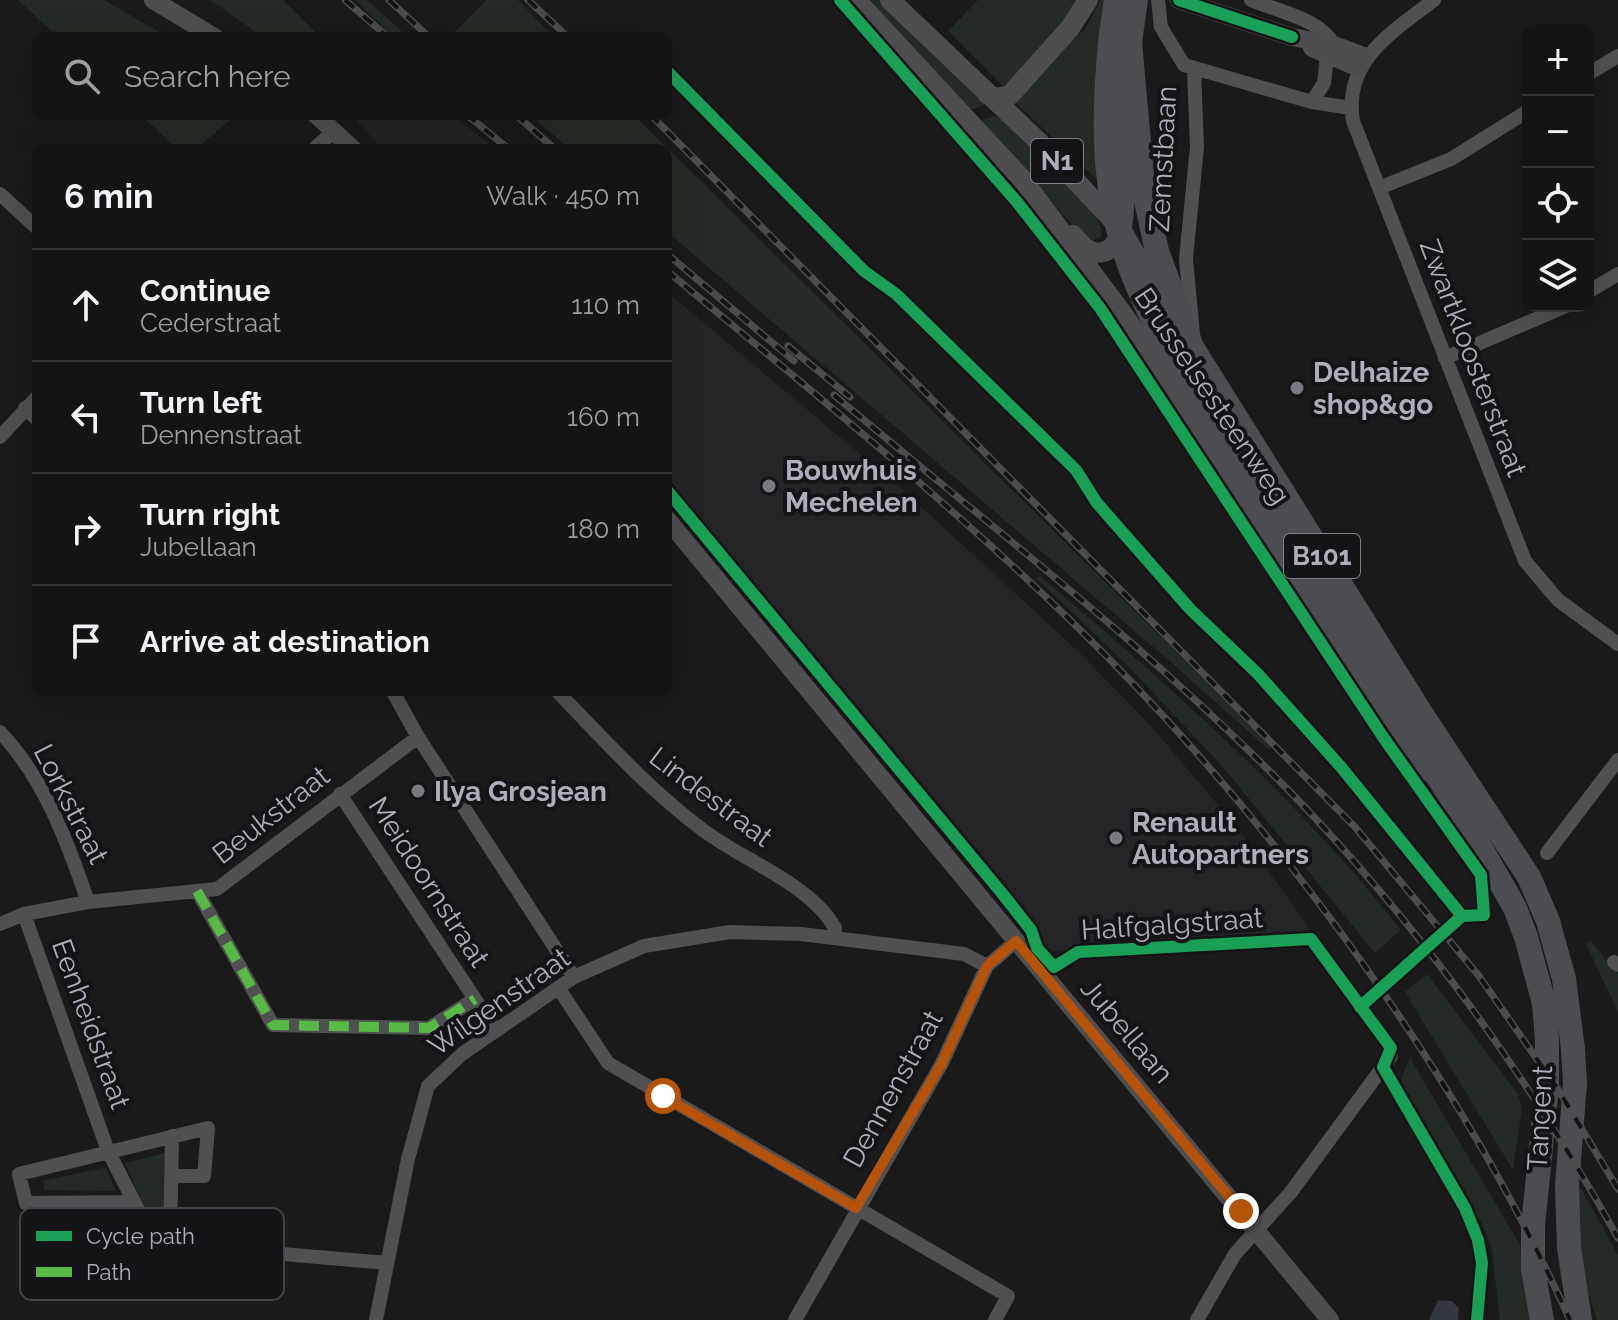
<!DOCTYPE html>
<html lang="en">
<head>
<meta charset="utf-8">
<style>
  body { margin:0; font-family:Raleway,sans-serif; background:#1d1d1d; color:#f1f3f6 }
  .controls { position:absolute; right:24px; top:24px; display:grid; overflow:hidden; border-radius:16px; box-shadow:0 8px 32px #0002 }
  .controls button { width:72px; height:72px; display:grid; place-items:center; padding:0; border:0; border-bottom:2px solid #333334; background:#141414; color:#f1f3f6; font:40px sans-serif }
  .stop { position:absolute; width:24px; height:24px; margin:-18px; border:6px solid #b45309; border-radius:50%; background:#fff }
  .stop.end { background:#b45309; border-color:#fff; box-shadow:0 2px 8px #0008 }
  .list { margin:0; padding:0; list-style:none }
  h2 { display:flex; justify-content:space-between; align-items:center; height:104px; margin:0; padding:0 32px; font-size:34px }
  h2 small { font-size:26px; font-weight:400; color:#9d9ea0 }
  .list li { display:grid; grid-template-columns:52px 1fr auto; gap:24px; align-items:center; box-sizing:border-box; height:112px; padding:0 32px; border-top:2px solid #333334 }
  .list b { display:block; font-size:30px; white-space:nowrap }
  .list p { margin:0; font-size:26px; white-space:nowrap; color:#9d9ea0 }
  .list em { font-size:26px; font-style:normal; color:#9d9ea0 }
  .icon { flex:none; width:44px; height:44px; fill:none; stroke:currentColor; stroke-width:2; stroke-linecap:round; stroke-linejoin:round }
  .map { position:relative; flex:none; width:1618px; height:1320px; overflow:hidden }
  .search { position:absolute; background:#141414; box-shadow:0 8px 32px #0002; left:32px; top:32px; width:640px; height:88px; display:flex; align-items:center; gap:20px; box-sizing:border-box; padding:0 28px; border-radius:16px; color:#9d9ea0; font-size:30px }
  .panel { position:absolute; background:#141414; box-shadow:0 8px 32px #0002; left:32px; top:144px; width:640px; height:552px; border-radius:16px }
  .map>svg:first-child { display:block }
  .built { fill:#242426 }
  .green { fill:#242a25 }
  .water { fill:#32363d }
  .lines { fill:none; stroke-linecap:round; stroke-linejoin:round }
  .street { stroke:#505053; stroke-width:14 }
  .secondary { stroke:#4e4e51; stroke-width:18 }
  .primary { stroke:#4d4d50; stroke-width:20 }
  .highway { stroke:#4c4d50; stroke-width:24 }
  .rail-casing { stroke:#4c4c4e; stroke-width:7 }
  .rail { stroke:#141416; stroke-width:4; stroke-dasharray:12; stroke-linecap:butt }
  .highway-bridge { stroke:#4c4d50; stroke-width:24 }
  .quiet { stroke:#58b947; stroke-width:10; stroke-dasharray:20 10; stroke-linecap:butt }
  .cycleway-casing { stroke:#141416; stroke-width:17 }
  .cycleway { stroke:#1a9f57; stroke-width:12 }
  .route { stroke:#b45309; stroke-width:10 }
  .poi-dot { fill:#7a7a81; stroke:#141416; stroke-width:3 }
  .labels { text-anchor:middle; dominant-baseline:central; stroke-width:8; stroke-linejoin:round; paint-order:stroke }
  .shield { fill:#141416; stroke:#7f8088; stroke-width:2 }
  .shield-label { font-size:26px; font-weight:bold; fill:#adaeb9 }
  .street-label { font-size:28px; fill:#adaeb9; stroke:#141416 }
  .poi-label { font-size:28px; font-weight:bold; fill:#adaeb9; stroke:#141416; text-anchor:start }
  .key { fill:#141416; stroke:#424247; stroke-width:2 }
  .key-label { font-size:22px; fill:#adaeb9 }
</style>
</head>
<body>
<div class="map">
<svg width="1618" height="1320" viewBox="0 0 1618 1320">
  <rect width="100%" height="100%" fill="#1a1a1a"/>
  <path class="built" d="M360,114H452L496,150H384L355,119Z
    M666,291L904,491L1079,652L1151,726L1236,826L1311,930L1041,952L666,486Z"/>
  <path class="green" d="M18,0H104L170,38H59Z
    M210,0H283L321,38H264Z
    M355,0H367L409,38L390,34Z
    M487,0H518L555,38H449Z
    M868,0H882L987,104L968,111Z
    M978,0H1079L1014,84L1003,86L948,31Z
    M1101,0H1107L1097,180L1015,102L1056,53L1085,29Z
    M140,114H238L194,150H178Z
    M529,114H633L1272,747L1269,750L1165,657L666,231V150H571Z
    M994,116L1005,121C1031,147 1101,200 1102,236L1093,240L1080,234L1009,152L982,128V120Z
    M1035,577H1041C1170,686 1296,797 1401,930L1375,953L1223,767L1127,665Z
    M1590,940L1618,974V1012L1586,944Z
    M1427,974L1518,1094L1522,1108L1513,1170L1405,992Z
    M1410,1058L1520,1245L1532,1320H1500L1492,1250L1484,1228L1402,1088V1076Z
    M165,1153L163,1238L158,1239L125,1163Z
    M106,1167L116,1191L45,1190L43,1181Z
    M1580,1186L1618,1255V1320H1597C1584,1284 1570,1224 1580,1186Z"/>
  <path class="water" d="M1438,1300L1452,1301L1459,1309L1458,1320H1429Z"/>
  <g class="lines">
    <path class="street" d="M1158,0L1161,27L1184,65L1312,102L1351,108
      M1251,0C1277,11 1321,19 1334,45
      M1434,0C1391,33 1343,61 1353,121L1525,561L1558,600L1618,644
      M1588,74L1618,56
      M1312,102L1324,83L1327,57
      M313,150L334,131
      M1379,188L1451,159L1528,111
      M0,194L38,229
      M1588,292L1618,274
      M1193,335L1186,259L1197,147L1194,70
      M1445,358L1566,306
      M25,408L38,420
      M0,437L38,396
      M392,690L418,737L574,977
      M556,690C603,739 648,789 703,830C742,860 812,885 835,928L833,938
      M0,732C44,778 68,843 88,902
      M340,794L496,1031
      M1547,853L1618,760
      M197,891L273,1025L429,1028L475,999
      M24,914L108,1151L155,1243L387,1263
      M0,924L24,914L88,902L217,889L418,737
      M1614,962L1618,965
      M1044,975L1070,955L1078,952L1311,939L1391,1048V1056L1291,1192L1235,1254L1197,1320
      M559,989L608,1063L1008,1296L995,1320
      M134,1202L26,1203L19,1174L208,1128L204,1176H173
      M170,1244L172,1136
      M376,1320L408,1159L428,1086L462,1054L574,977L644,946L730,932L801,934L964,954L987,966L1016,941
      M795,1320L942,1063L987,966"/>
    <path class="secondary" d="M153,0L216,38
      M1179,0L1292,37L1334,45L1366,57
      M1312,48L1359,68
      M315,114L354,150
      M666,518L1330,1320"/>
    <path class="primary" d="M856,0L1022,179L1125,317L1213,447L1355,674L1423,772
      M890,0L1038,141L1121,229L1174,321
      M987,94L996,98L1010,95L1070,28L1088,0
      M1073,235C1080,244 1090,256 1103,252C1136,243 1121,161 1122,136C1122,115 1122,94 1125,74"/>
    <path class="highway" d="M1136,0L1130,42L1143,187L1157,251L1192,347L1421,713L1529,877L1548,921L1564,979L1573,1049L1575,1083L1567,1186L1569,1248L1580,1320
      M1111,34L1116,0
      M1202,404L1465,820L1515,908L1526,937L1544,1003L1547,1041V1087L1533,1226V1269L1542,1320"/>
    <defs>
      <path id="rail" d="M345,0L389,38
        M389,0L430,38
        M528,0L569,38
        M466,114L510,150
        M515,114L556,150
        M650,114L1355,827L1479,976L1559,1091L1618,1189
        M666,253L794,361
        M666,270C803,384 942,496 1070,620C1267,811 1457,1069 1570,1320
        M788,346L850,397
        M834,395C996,531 1170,663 1315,818C1433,945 1534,1086 1618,1238"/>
    </defs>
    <use href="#rail" class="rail-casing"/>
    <use href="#rail" class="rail"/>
    <path class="highway-bridge" d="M1111,34C1094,196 1116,268 1202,404"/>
    <path class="quiet" d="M197,891L273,1025L429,1028L475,999"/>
    <defs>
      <path id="cycleway" d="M840,0L1017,202L1100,308L1383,737L1481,875L1484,915L1462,916L1360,1007
        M1179,0L1292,37
        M666,70L864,271L896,294L1076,470L1097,503L1190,609L1258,674L1341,767L1462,916
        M666,489L1001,892L1031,930L1037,948L1054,967L1078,952L1311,939L1391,1048L1383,1067L1465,1208L1478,1240L1482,1263L1477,1320"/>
    </defs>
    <use href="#cycleway" class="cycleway-casing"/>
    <use href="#cycleway" class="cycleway"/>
  </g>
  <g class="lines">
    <path class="route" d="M663,1096L856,1208L942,1063L987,966L1016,941L1241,1211"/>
  </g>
  <g class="poi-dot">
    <circle cx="1297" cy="388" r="8"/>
    <circle cx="769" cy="486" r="8"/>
    <circle cx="418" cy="791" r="8"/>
    <circle cx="1116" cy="838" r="8"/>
  </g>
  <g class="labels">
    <g class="shield">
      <rect x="1031" y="139" width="52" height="44" rx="6"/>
      <rect x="1284" y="534" width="76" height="44" rx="6"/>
    </g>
    <g class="shield-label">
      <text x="1057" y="161">N1</text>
      <text x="1322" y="556">B101</text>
    </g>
    <g class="street-label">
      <text transform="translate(1163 159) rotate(-87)">Zemstbaan</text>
      <text transform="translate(1473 358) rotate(69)">Zwartkloosterstraat</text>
      <text transform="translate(1212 396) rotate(56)">Brusselsesteenweg</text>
      <text transform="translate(711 797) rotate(37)">Lindestraat</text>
      <text transform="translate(71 804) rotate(63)">Lorkstraat</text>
      <text transform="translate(271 815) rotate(-38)">Beukstraat</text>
      <text transform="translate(429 882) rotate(57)">Meidoornstraat</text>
      <text transform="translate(1172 924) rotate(-4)">Halfgalgstraat</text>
      <text transform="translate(499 1002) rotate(-35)">Wilgenstraat</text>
      <text transform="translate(91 1024) rotate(70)">Eenheidstraat</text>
      <text transform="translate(1127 1031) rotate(50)">Jubellaan</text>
      <text transform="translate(893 1089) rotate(-61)">Dennenstraat</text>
      <text transform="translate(1540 1118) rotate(-87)">Tangent</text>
    </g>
    <g class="poi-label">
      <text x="1313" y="372">Delhaize<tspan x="1313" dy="32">shop&amp;go</tspan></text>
      <text x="785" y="470">Bouwhuis<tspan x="785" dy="32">Mechelen</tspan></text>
      <text x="434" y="791">Ilya Grosjean</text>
      <text x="1132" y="822">Renault<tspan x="1132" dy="32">Autopartners</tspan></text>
    </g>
  </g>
  <rect x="20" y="1208" width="264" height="92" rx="12" class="key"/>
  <rect x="36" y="1231" width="36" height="10" fill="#1a9f57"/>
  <rect x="36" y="1267" width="36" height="10" fill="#58b947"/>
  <g class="key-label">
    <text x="86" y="1244">Cycle path</text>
    <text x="86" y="1280">Path</text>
  </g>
</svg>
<div class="controls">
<button>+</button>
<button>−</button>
<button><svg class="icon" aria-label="locate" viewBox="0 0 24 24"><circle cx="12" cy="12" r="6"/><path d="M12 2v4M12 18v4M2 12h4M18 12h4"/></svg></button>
<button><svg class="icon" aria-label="layers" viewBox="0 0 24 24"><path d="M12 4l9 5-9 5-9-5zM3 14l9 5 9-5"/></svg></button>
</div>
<div class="stop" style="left:663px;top:1096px"></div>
<div class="stop end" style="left:1241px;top:1211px"></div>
<div class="search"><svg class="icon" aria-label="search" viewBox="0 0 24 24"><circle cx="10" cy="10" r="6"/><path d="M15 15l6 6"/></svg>Search here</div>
<section class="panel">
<h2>6 min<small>Walk · 450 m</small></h2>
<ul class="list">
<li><svg class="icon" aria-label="ahead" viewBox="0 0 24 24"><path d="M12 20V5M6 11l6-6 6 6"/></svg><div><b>Continue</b><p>Cederstraat</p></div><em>110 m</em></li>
<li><svg class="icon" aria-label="left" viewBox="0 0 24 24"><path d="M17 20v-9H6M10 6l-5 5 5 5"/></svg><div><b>Turn left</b><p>Dennenstraat</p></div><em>160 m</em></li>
<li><svg class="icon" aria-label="right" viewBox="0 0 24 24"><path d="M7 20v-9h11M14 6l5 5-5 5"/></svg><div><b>Turn right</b><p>Jubellaan</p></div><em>180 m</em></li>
<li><svg class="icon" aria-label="arrive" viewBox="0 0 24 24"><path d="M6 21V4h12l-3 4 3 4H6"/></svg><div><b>Arrive at destination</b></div></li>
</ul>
</section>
</div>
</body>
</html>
